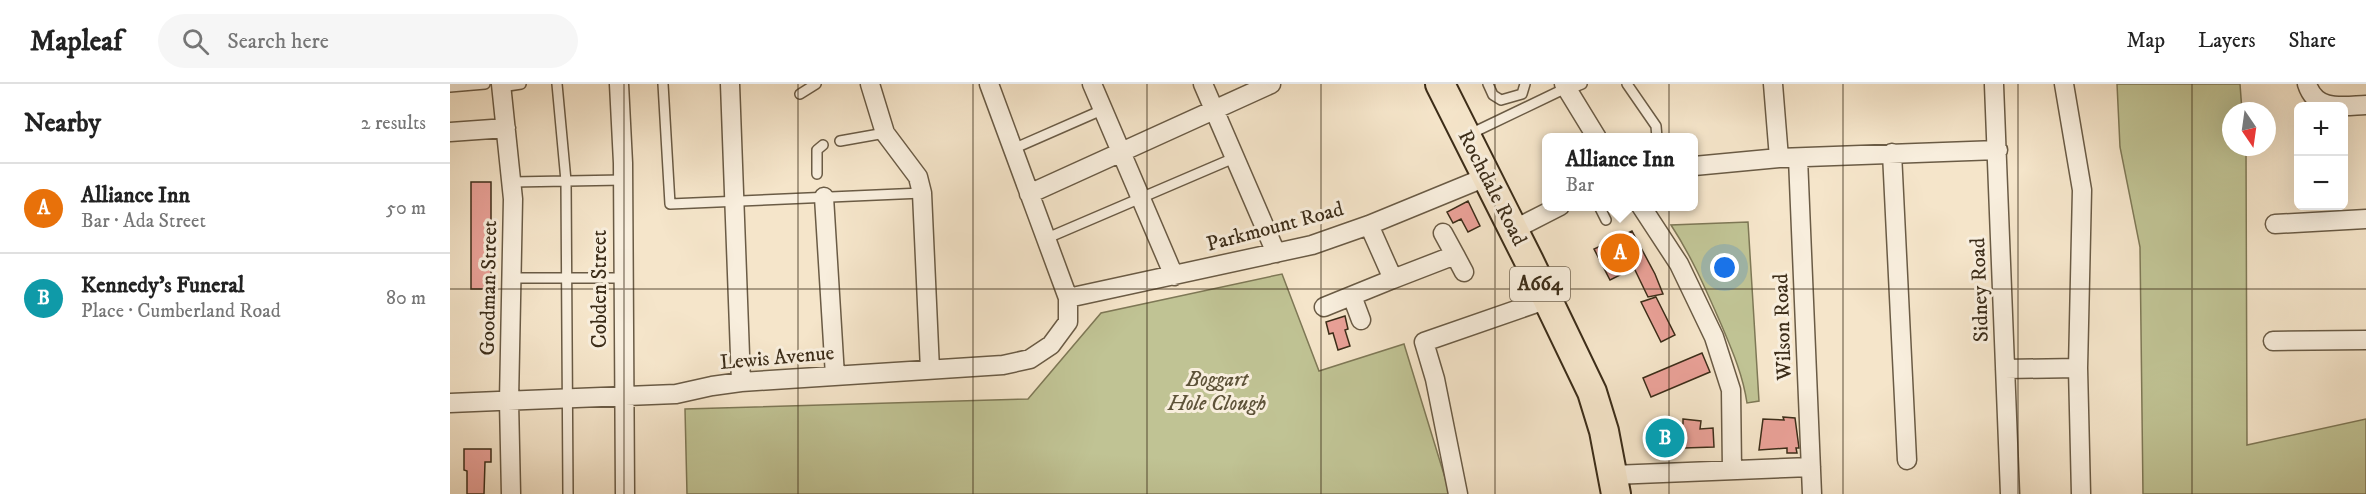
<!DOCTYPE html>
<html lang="en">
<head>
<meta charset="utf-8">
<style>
  body { margin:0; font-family:"IM FELL DW Pica",serif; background:#f6f6f6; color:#222 }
  .controls { position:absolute; right:18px; top:18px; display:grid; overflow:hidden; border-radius:9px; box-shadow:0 6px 24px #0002 }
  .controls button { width:54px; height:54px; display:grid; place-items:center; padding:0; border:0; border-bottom:2px solid #e0e0e0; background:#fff; color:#222; font:30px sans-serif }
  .compass { position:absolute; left:1772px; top:18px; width:54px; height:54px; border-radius:50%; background:#fff; box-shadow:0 6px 24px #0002; rotate:167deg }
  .you { position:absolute; left:1275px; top:184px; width:21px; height:21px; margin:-15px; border:4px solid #fff; border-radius:50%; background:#1a73e8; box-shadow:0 0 0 9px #1a73e833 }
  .badge { display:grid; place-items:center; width:39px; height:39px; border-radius:50%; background:#7c3aed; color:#fff; font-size:20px; font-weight:700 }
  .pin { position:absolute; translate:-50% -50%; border:3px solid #fff; box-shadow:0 2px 6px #0006 }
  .popup { position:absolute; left:1092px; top:49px; width:156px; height:78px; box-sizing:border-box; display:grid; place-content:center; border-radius:9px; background:#fff; filter:drop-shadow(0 2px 4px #0005); font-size:20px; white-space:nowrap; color:#767676 }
  .popup b { font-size:22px; color:#222 }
  .popup::after { content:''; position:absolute; left:50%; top:100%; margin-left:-12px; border:12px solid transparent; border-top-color:#fff }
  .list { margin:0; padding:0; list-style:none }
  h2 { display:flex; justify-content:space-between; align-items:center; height:78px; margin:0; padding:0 24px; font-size:26px }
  h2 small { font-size:20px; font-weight:400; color:#767676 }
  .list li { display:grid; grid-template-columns:39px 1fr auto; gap:18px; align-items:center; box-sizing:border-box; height:90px; padding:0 24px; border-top:2px solid #e0e0e0 }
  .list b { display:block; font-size:22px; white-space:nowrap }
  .list p { margin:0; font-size:20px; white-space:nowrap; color:#767676 }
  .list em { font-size:20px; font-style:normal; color:#767676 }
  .icon { flex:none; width:33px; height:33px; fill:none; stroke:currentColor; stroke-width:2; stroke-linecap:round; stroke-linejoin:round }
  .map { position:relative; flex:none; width:1916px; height:410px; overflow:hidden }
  header { display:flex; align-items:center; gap:36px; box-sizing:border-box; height:84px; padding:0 30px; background:#fff; border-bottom:2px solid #e0e0e0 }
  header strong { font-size:28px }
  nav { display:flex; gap:33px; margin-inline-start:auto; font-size:21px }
  .search { width:420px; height:54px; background:#f6f6f6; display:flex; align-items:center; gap:15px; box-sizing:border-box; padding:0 21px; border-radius:33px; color:#767676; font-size:22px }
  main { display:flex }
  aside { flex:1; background:#fff }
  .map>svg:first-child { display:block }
  .green { fill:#c0c394; stroke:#7e7856; stroke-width:1.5 }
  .building { fill:#eaa198; stroke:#3c2d19; stroke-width:1.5 }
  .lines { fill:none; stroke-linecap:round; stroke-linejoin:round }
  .service-casing { stroke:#6a5b45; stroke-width:12 }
  .minor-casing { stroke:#6a5b45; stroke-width:21 }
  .primary-casing { stroke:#3c2d19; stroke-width:32 }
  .service { stroke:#f8eedd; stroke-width:9 }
  .minor { stroke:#f8eedd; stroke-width:18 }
  .primary { stroke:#f5e5ca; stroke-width:28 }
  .grid { fill:none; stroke:#3c2d19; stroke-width:1.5; stroke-opacity:0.55 }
  .labels { text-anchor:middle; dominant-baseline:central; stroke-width:6; stroke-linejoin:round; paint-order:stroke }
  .shield { fill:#f8eedd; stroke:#746754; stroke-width:1.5 }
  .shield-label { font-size:20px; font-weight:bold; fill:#3c2d19 }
  .street-label { font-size:21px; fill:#3c2d19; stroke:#f8eedd }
  .park-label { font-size:21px; font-style:italic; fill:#5d5238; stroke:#f8eedd }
</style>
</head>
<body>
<header>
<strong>Mapleaf</strong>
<div class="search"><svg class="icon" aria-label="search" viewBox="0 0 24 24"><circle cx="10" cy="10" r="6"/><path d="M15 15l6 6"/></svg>Search here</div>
<nav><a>Map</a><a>Layers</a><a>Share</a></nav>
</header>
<main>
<aside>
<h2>Nearby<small>2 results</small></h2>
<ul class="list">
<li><span class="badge" style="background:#e8710a">A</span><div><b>Alliance Inn</b><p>Bar · Ada Street</p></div><em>50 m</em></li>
<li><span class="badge" style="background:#0f9aa8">B</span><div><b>Kennedy's Funeral</b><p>Place · Cumberland Road</p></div><em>80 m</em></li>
</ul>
</aside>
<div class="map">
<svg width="1916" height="410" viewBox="0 0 1916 410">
  <rect width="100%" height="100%" fill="#f5e5ca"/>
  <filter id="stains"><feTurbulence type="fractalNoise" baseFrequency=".00333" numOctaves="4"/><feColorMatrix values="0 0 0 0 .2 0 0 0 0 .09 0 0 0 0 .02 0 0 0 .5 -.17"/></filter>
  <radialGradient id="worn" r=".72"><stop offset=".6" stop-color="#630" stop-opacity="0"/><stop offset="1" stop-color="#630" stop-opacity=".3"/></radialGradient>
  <path class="green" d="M1667,0H1790L1792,27H1781V63H1796L1797,361L1916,335V410H1693L1690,163L1670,63Z
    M1298,138L1309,317L1297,319C1293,291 1282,266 1271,240C1256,206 1242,173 1221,141Z
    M832,190L869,287L954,260L1000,410H237L235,325L578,315L651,229Z"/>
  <path class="building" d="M21,98H41V205H21Z
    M1018,117L1030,142L1018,148L1011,135L1003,139L997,128Z
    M1182,147L1205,190L1213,210L1198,213L1184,184L1160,196L1144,165Z
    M1206,213L1225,251L1211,258L1191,218Z
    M895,232L898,245L895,246L900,262L888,266L883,249L879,250L876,238Z
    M1252,269L1260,288L1201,313L1193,294Z
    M1333,333L1345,334L1349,364H1346L1347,369H1337V364L1309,366L1313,335L1334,336Z
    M1233,335L1251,337L1250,345L1263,344L1264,363L1234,364V359L1204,365L1201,348L1233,340Z
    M14,365H41V378H35L34,410H17V387L14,386Z"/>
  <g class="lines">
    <defs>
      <path id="service" d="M107,0L116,97L118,410
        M213,0L220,120L472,109
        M1038,0L1043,11L1051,16L1072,10L1075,0
        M1177,0L1206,42L1207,54
        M0,3L35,0
        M52,3L71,0
        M1117,6L1132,0
        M350,10L366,0
        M1018,51L1116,4
        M390,57L435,49
        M563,65L652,26
        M367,90V66L373,61
        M62,98L173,96
        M1149,122L1156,136
        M595,155L784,74
        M61,194H173"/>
      <path id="minor" d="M51,0L63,115L59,317L61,410
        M169,0L173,79L175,410
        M280,0L291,298
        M420,0L435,49L468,93L472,109L480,286
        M642,0L724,192
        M753,0L826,169
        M1114,0L1147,54
        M1323,0L1329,74
        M1614,0L1632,106L1628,284L1631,410
        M1857,0C1866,28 1892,22 1916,21
        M1544,1L1560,410
        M0,48L56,44
        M1442,69L1457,376
        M1348,74L1362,410
        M1244,82L1329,74L1548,66
        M579,110L821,0
        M374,113L385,292
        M1191,122L1229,180L1264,253L1281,306L1282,386
        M1825,140L1916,135
        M919,141L943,195L1005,171L1014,188
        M1063,146L1110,122
        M993,149L1005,171
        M902,212L911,236
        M618,214L862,161L919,141L1036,93
        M874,223L943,195
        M1823,257L1916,256
        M1555,285L1628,284
        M0,319L226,310L262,302L291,298L553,281L580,275L601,261L618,238V214L539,0
        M1163,391L1361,383
        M1008,410L985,295L974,258L1098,215"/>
      <path id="primary" d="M990,0L1079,177L1142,308L1154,347L1166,410"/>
    </defs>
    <use href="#service" class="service-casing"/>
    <use href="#minor" class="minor-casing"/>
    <use href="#primary" class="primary-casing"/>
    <use href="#service" class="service"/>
    <use href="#minor" class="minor"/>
    <use href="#primary" class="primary"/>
  </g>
  <path class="grid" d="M174,0V410M348,0V410M523,0V410M697,0V410M871,0V410M1045,0V410M1219,0V410M1393,0V410M1568,0V410M1742,0V410M0,205H1916"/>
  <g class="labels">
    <rect class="shield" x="1060" y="183" width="60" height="34" rx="4.5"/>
    <g class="shield-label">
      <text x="1090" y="200">A664</text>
    </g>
    <g class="street-label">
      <text transform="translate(1042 104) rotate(63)">Rochdale Road</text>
      <text transform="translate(825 143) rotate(-15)">Parkmount Road</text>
      <text transform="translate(39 204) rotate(-89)">Goodman Street</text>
      <text transform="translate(150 205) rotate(-90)">Cobden Street</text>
      <text transform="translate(1530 206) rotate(-92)">Sidney Road</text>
      <text transform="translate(1333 243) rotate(-92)">Wilson Road</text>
      <text transform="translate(327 274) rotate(-5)">Lewis Avenue</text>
    </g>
    <g class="park-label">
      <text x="767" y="296">Boggart<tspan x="767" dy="24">Hole Clough</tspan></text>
    </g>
  </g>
  <rect width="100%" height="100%" filter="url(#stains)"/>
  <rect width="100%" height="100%" fill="url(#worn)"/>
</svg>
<div class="controls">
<button>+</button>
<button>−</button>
</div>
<svg class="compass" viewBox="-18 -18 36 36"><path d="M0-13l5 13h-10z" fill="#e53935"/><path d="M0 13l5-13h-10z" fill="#767676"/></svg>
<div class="you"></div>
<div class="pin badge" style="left:1170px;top:169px;background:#e8710a">A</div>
<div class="popup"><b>Alliance Inn</b>Bar</div>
<div class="pin badge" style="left:1215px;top:354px;background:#0f9aa8">B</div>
</div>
</main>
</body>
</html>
